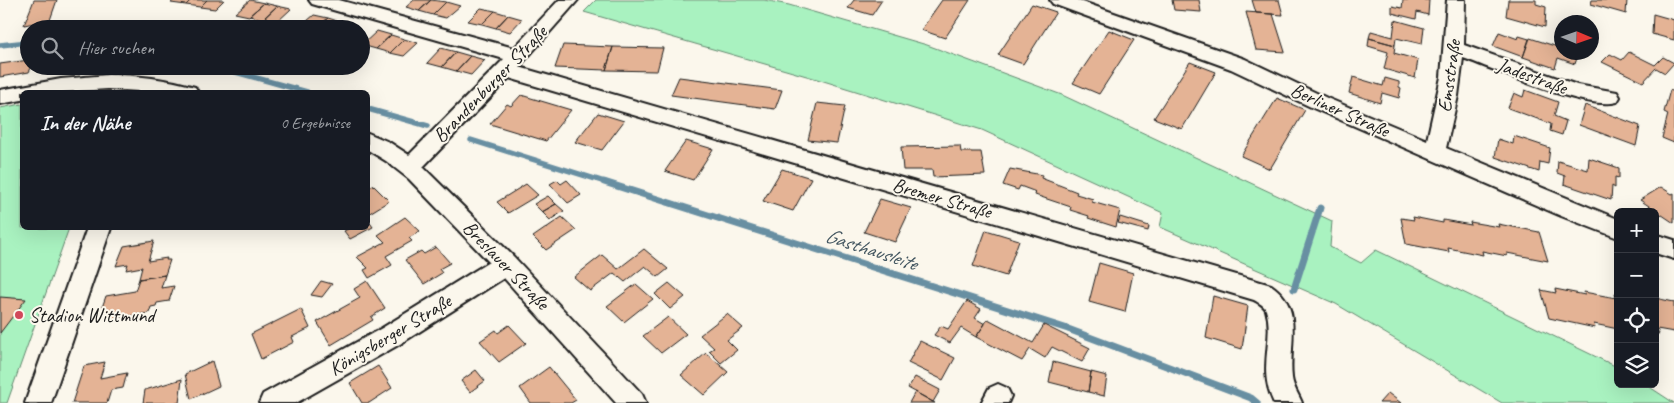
<!DOCTYPE html>
<html lang="de">
<head>
<meta charset="utf-8">
<style>
  body { margin:0; font-family:Caveat,sans-serif; background:#20242c; color:#f1f3f6 }
  .controls { position:absolute; right:15px; bottom:15px; display:grid; overflow:hidden; border-radius:8px; box-shadow:0 5px 20px #0002 }
  .controls button { width:45px; height:45px; display:grid; place-items:center; padding:0; border:0; border-bottom:1px solid #363941; background:#171b24; color:#f1f3f6; font:25px sans-serif }
  .compass { position:absolute; left:1554px; top:15px; width:45px; height:45px; border-radius:50%; background:#171b24; box-shadow:0 5px 20px #0002; rotate:92deg }
  .list { margin:0; padding:0; list-style:none }
  h2 { display:flex; justify-content:space-between; align-items:center; height:65px; margin:0; padding:0 20px; font-size:21px }
  h2 small { font-size:16px; font-weight:400; color:#9ea1a6 }
  .icon { flex:none; width:28px; height:28px; fill:none; stroke:currentColor; stroke-width:2; stroke-linecap:round; stroke-linejoin:round }
  .map { position:relative; flex:none; width:1674px; height:403px; overflow:hidden }
  .search { position:absolute; background:#171b24; box-shadow:0 5px 20px #0002; left:20px; top:20px; width:350px; height:55px; display:flex; align-items:center; gap:12px; box-sizing:border-box; padding:0 18px; border-radius:28px; color:#9ea1a6; font-size:19px }
  .panel { position:absolute; background:#171b24; box-shadow:0 5px 20px #0002; left:20px; top:90px; width:350px; height:140px; border-radius:8px }
  .map>svg:first-child { display:block }
  .green { fill:#a9f2c0; stroke:#62876e }
  .lines { fill:none; stroke-linecap:round; stroke-linejoin:round }
  .stream-far1 { stroke:#688fa2; stroke-width:5.5 }
  .stream { stroke:#688fa2; stroke-width:7 }
  .building { fill:#e4b395; stroke:#1c1c1c }
  .minor-casing { stroke:#1c1c1c; stroke-width:4 }
  .minor { fill:#fbf7ec; fill-rule:evenodd }
  .poi-dot { fill:#d1495b; stroke:#fbf7ec; stroke-width:2 }
  .labels { text-anchor:middle; dominant-baseline:central; stroke-width:4; stroke-linejoin:round; paint-order:stroke }
  .street-label { font-size:20px; fill:#1c1c1c; stroke:#fbf7ec }
  .poi-label { font-size:20px; fill:#1c1c1c; stroke:#fbf7ec; text-anchor:start }
  .water-label { font-size:21px; font-style:italic; fill:#42555f; stroke:#fbf7ec }
</style>
</head>
<body>
<div class="map">
<svg width="1674" height="403" viewBox="0 0 1674 403">
  <rect width="100%" height="100%" fill="#fbf7ec"/>
  <filter id="ink" filterUnits="userSpaceOnUse"><feTurbulence type="fractalNoise" baseFrequency=".02" numOctaves="2"/><feDisplacementMap in="SourceGraphic" scale="10" xChannelSelector="R" yChannelSelector="G"/><feConvolveMatrix kernelMatrix="1 2 1 2 8 2 1 2 1" color-interpolation-filters="sRGB"/></filter>
  <g filter="url(#ink)">
    <path class="green" d="M596,0H764L789,5L927,45L1062,95L1332,221L1330,247L1361,263L1376,250L1615,366L1618,368V384H1645L1674,403H1502L1336,304L1160,227L1163,213L982,130L817,79L584,12Z
      M22,104V228H69L7,403H0V108Z"/>
    <g class="lines">
      <path class="stream-far1" d="M0,45L29,42
        M214,66L307,92
        M368,109L428,126
        M471,140L608,183"/>
      <path class="stream" d="M604,182L1068,329L1251,398L1257,403
        M1294,289L1320,208"/>
    </g>
    <path class="building" d="M34,0H57L50,20L24,25Z
      M174,0H191L186,5L171,3Z
      M191,0H207L200,7L186,5Z
      M207,0H224L215,9L200,7Z
      M250,0L264,3L249,16L235,13Z
      M414,0H431L419,11L406,7Z
      M431,0L446,2L433,15L419,11Z
      M854,0H882L872,15L848,8Z
      M942,0H970L945,38L921,30Z
      M1172,0H1199L1201,12L1174,10Z
      M1252,0H1279L1283,15L1256,13Z
      M1403,0H1429L1428,15L1417,12L1416,19L1392,13V6L1402,8Z
      M1508,0H1536V4L1546,7L1545,27L1506,16Z
      M1592,0H1627L1626,14L1591,4Z
      M446,2L460,6L446,18L433,15Z
      M264,3L277,6L263,19L249,16Z
      M1032,4L1056,12L1023,64L998,55Z
      M277,6L291,9L277,22L263,19Z
      M481,8L495,11L482,24L468,21Z
      M495,11L508,15L496,28L482,24Z
      M1246,12L1273,14L1285,52L1256,50Z
      M1653,14L1674,20V40L1652,34Z
      M314,15L328,18L316,29L299,28Z
      M508,15L522,19L510,32L496,28Z
      M328,18L341,22L334,29H316Z
      M1395,20L1424,28L1422,44L1396,38L1395,45L1369,38L1371,31L1393,37Z
      M341,22L355,26L351,29H334Z
      M1109,30L1134,40L1099,94L1073,83Z
      M377,31L391,35L376,49L362,45Z
      M1499,32L1518,39L1519,36L1529,39L1523,57L1493,46Z
      M391,35L404,39L390,53L376,49Z
      M1369,38L1395,45L1394,53L1418,60L1415,78L1384,69L1388,52L1368,46Z
      M1530,38L1561,48L1562,52L1578,55L1575,64L1558,58L1555,68L1523,57Z
      M404,39L418,43L404,56L390,53Z
      M563,45L613,47L606,70L555,68Z
      M613,47L663,48L657,71L606,70Z
      M441,48L456,52L442,67L427,63Z
      M456,52L470,56L456,71L442,67Z
      M1629,52L1655,65L1663,57L1674,63L1665,73L1656,68L1643,82L1602,62L1610,54L1622,60Z
      M470,56L485,60L471,75L456,71Z
      M29,60V66H32L29,72L0,77V64Z
      M1190,62L1216,72L1182,129L1154,118Z
      M679,77L782,90L775,109L671,95Z
      M1353,77L1383,86L1385,78L1399,82V87L1401,88L1399,98L1382,93L1380,103L1349,93Z
      M1525,90L1558,102L1554,116L1566,121L1562,135L1550,131L1551,124L1508,108L1514,93L1523,97Z
      M1670,90L1674,92V143L1662,138L1668,114L1664,112Z
      M521,95L571,110L546,141L490,124L507,104L511,106Z
      M1277,98L1305,110L1270,169L1241,156Z
      M817,103L845,106L837,143L808,140Z
      M1585,105L1640,126L1636,146L1579,125Z
      M598,113L624,121L602,150L575,142Z
      M1514,136L1550,148L1548,164L1540,162L1539,172L1495,157L1498,139L1513,144Z
      M686,141L713,149L693,180L665,171Z
      M960,146L961,152H981L985,175L933,177L932,170H903L901,147Z
      M1589,158L1619,168V178L1615,177V188L1612,186L1611,200L1564,184L1565,176L1557,173L1558,161L1588,170Z
      M782,169L811,178L793,211L763,201Z
      M1010,169L1042,175L1041,178L1077,192L1076,194L1093,199L1092,202L1120,210L1116,227L1088,218L1089,216L1070,210L1071,207L1035,195L1036,192L1020,186L1018,190L1003,185Z
      M557,180L561,184L567,180L581,195L568,203L550,184Z
      M526,184L538,195L508,213L497,202Z
      M373,185L389,201L368,214V188Z
      M1661,187L1672,194L1674,193V223L1640,200Z
      M548,196L556,204L542,212L534,204Z
      M880,199L911,208L895,242L864,232Z
      M556,204L564,211L550,220L542,212Z
      M405,217L420,231L409,238L412,241L386,256L392,265L369,278L364,270L368,268L357,257L385,242L378,235Z
      M562,217L576,230L546,250L533,237Z
      M1120,217L1149,226L1148,231L1118,223Z
      M1413,217L1443,223V220L1471,225L1470,222L1499,227L1498,224L1539,232L1548,261L1507,253V256L1482,251L1483,255L1448,248L1449,252L1406,244L1401,218L1414,220Z
      M368,220L373,227L350,239L344,231L350,228H368Z
      M986,230L1019,240L1006,276L973,266Z
      M154,241L148,261L167,258L166,260H170L165,275L139,279L142,267L126,270L128,264L116,266L124,246Z
      M436,247L450,263L439,269L442,273L424,284L405,260L421,251L424,254Z
      M644,249L668,269L658,277L645,266L625,282L614,273L590,291L574,277L602,255L618,269Z
      M1099,263L1133,273L1125,312L1089,302Z
      M165,275L161,288L174,286L169,301L157,303L156,306L151,307L149,313L111,319L112,317L98,319L106,296L135,291L139,279Z
      M321,281L332,284L322,297L311,295Z
      M367,281L385,308L371,317L373,320L331,345L317,322L360,298L354,289Z
      M669,283L685,297L670,309L655,294Z
      M636,284L653,299L624,322L607,306Z
      M1555,289L1585,295L1584,292L1616,298L1615,294H1618V329L1594,324L1595,328L1549,318L1541,290L1556,293Z
      M1213,296L1248,306L1242,349L1206,338Z
      M0,297L26,299L0,333Z
      M1655,298L1674,302V332L1657,329L1659,334L1655,333Z
      M967,301L981,309L975,318L985,324L976,337L961,328L950,343L934,335L941,326L948,329Z
      M301,309L310,328L292,337L294,342L261,359L251,334Z
      M727,314L743,328L727,340L737,350L721,363L709,351L714,348L700,335Z
      M668,317L686,334L661,353L643,336Z
      M988,319L1033,343L1044,325L1090,348L1082,362L1052,347L1045,358L1030,349L1022,361L976,337Z
      M509,325L526,343L499,362L480,341L496,330L498,333Z
      M920,341L955,358L943,380L908,363Z
      M706,353L728,372L704,395L681,375Z
      M212,361L219,386L191,399L185,374Z
      M105,362L100,378L127,373L123,388L111,390L107,403H72L84,366Z
      M1053,362L1091,372L1088,392L1049,382Z
      M378,366L392,388L369,403H362L350,383Z
      M549,367L576,400L571,403H531L520,388Z
      M476,370L485,381L470,392L461,381Z
      M1091,372L1107,376L1104,396L1088,392Z
      M915,377L940,390L933,402L908,388Z
      M182,379L179,403H143L145,390Z
      M915,392L933,402L935,403H909Z
      M1388,393L1401,403H1379Z"/>
    <g class="lines">
      <defs>
        <path id="minor" d="M309,0H339L514,48L559,0H578L519,67L1271,285C1305,308 1288,344 1292,378C1293,387 1299,395 1302,403H1274L1273,401C1257,367 1275,338 1266,310C1264,305 1259,303 1254,300L509,78L423,167L514,257L642,394L646,403H616L504,278L400,344L296,403H259L263,394L382,328L489,262L409,179L386,161L368,150V133L389,142L409,155L504,59L312,4Z
          M1050,0H1077L1245,59L1327,98L1427,140L1441,77L1447,0H1465L1464,45L1577,85L1617,92L1620,97L1617,102C1585,111 1498,70 1463,58L1458,96L1446,148L1618,219V238L1561,216L1313,108L1231,69L1053,4Z
          M108,75C137,75 167,79 195,87L198,92H154L108,89L62,92H22V100L0,104V90L61,79Z
          M87,228H111L51,403H25Z
          M1655,234L1674,240V259L1655,253Z
          M998,384L1007,388L1011,396L1008,403H981L989,388Z"/>
      </defs>
      <use href="#minor" class="minor-casing"/>
      <use href="#minor" class="minor"/>
    </g>
  </g>
  <circle class="poi-dot" cx="19" cy="315" r="5"/>
  <g class="labels">
    <g class="street-label">
      <text transform="translate(1449 76) rotate(-82)">Emsstraße</text>
      <text transform="translate(1532 76) rotate(20)">Jadestraße</text>
      <text transform="translate(490 84) rotate(-46)">Brandenburger Straße</text>
      <text transform="translate(1340 110) rotate(24)">Berliner Straße</text>
      <text transform="translate(942 198) rotate(16)">Bremer Straße</text>
      <text transform="translate(506 265) rotate(46)">Breslauer Straße</text>
      <text transform="translate(390 335) rotate(-31)">Königsberger Straße</text>
    </g>
    <g class="poi-label">
      <text x="29" y="315">Stadion Wittmund</text>
    </g>
    <g class="water-label">
      <text transform="translate(871 249) rotate(18)">Gasthausleite</text>
    </g>
  </g>
</svg>
<div class="controls">
<button>+</button>
<button>−</button>
<button><svg class="icon" aria-label="locate" viewBox="0 0 24 24"><circle cx="12" cy="12" r="6"/><path d="M12 2v4M12 18v4M2 12h4M18 12h4"/></svg></button>
<button><svg class="icon" aria-label="layers" viewBox="0 0 24 24"><path d="M12 4l9 5-9 5-9-5zM3 14l9 5 9-5"/></svg></button>
</div>
<svg class="compass" viewBox="-18 -18 36 36"><path d="M0-13l5 13h-10z" fill="#e53935"/><path d="M0 13l5-13h-10z" fill="#9ea1a6"/></svg>
<div class="search"><svg class="icon" aria-label="search" viewBox="0 0 24 24"><circle cx="10" cy="10" r="6"/><path d="M15 15l6 6"/></svg>Hier suchen</div>
<section class="panel">
<h2>In der Nähe<small>0 Ergebnisse</small></h2>
<ul class="list">
</ul>
</section>
</div>
</body>
</html>
